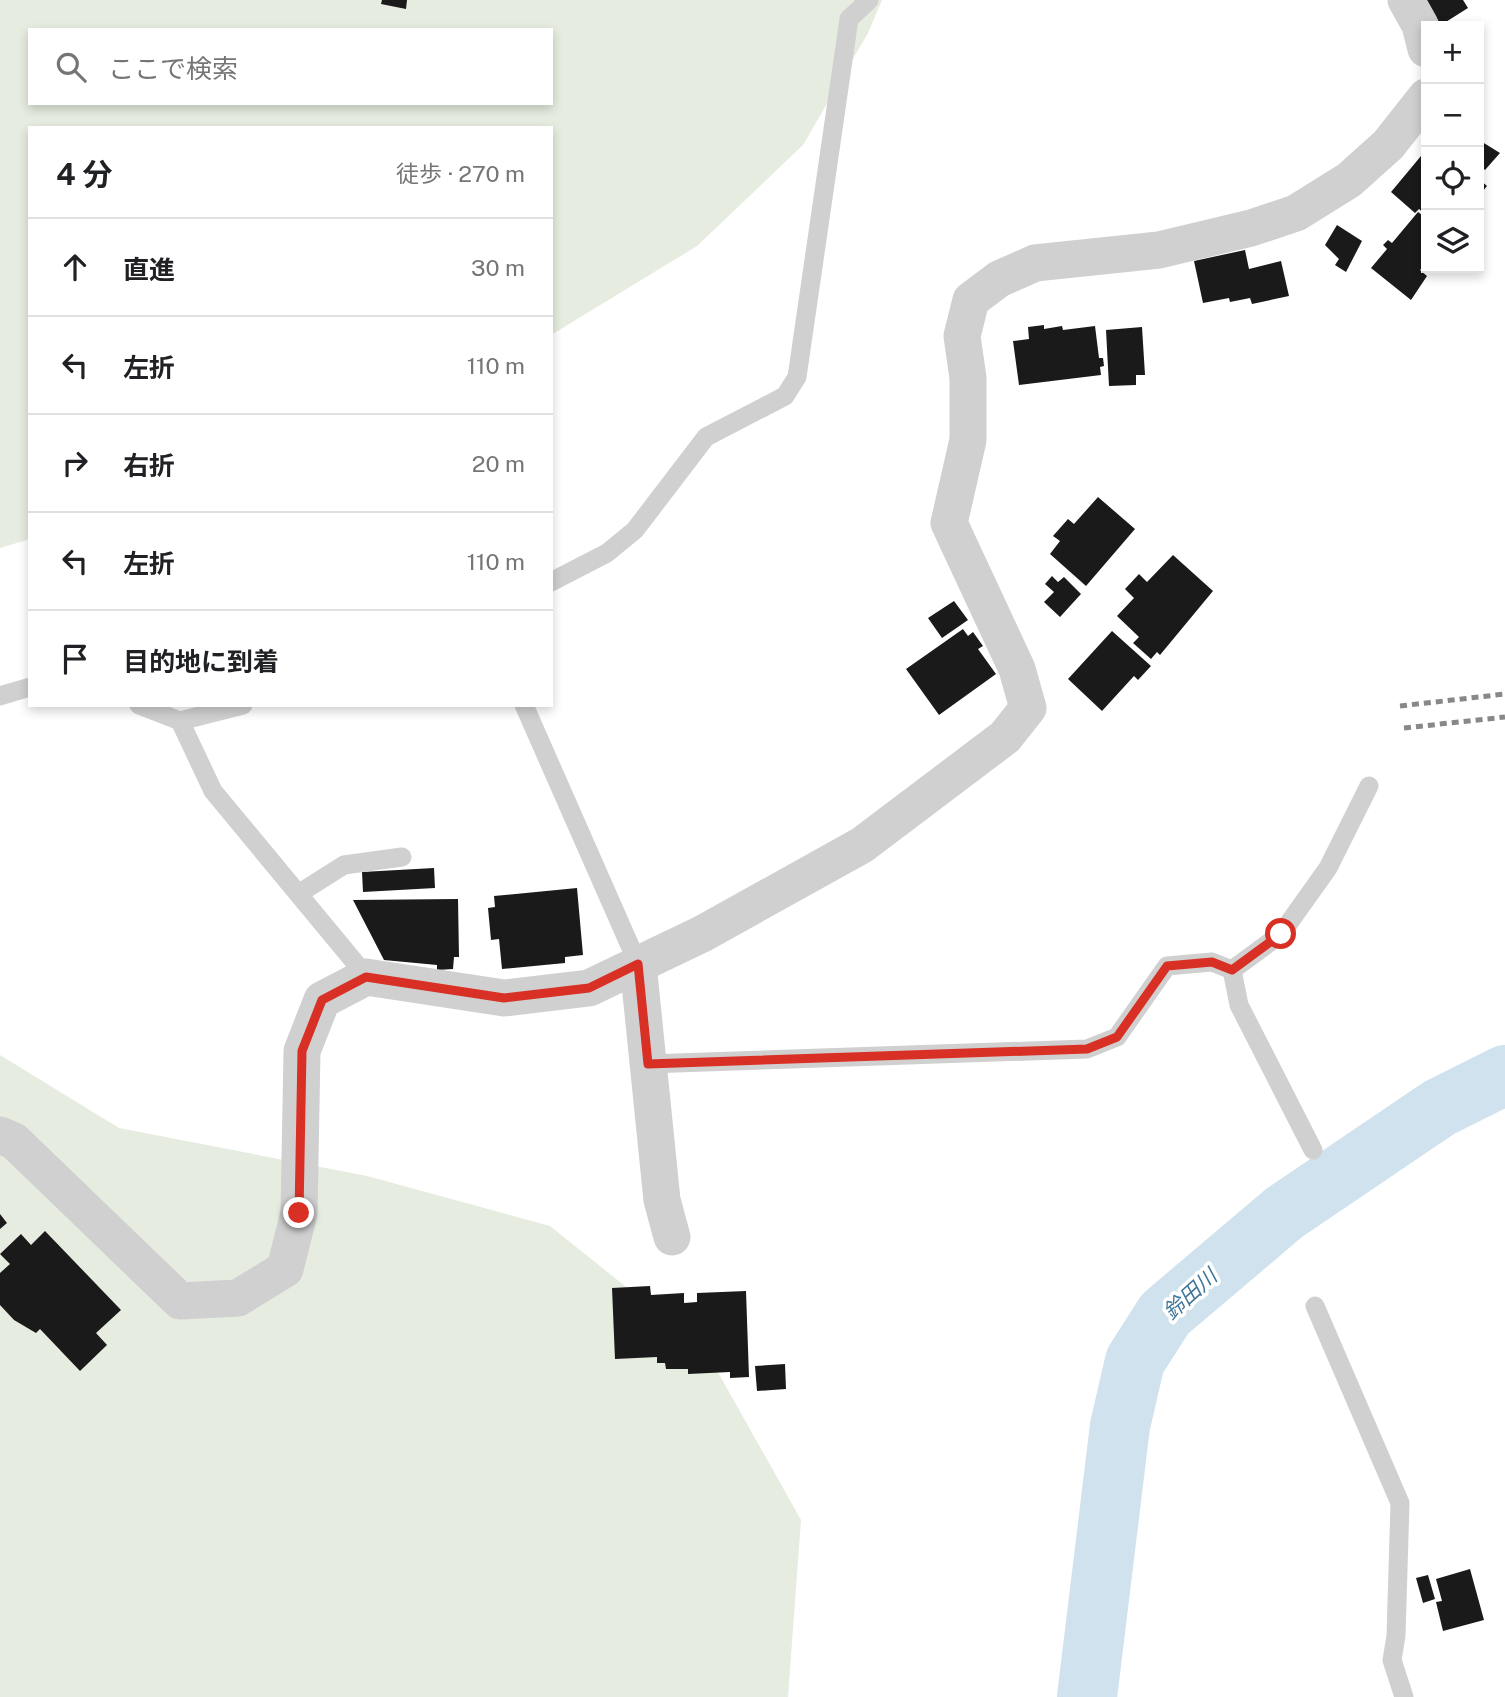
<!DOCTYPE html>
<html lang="ja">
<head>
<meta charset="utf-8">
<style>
  body { margin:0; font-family:"Public Sans","Noto Sans JP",sans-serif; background:#f2f2f2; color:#202124 }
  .controls { position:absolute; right:21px; top:21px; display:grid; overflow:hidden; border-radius:0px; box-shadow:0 4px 10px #0003 }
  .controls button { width:63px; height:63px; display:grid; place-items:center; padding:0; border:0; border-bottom:2px solid #e0e0e0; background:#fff; color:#202124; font:35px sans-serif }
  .stop { position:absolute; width:21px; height:21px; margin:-16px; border:5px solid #d93025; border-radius:50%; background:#fff }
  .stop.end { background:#d93025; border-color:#fff; box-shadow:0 2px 7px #0008 }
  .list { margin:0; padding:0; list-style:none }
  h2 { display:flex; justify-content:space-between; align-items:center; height:91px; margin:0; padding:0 28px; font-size:30px }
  h2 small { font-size:23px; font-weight:400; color:#757577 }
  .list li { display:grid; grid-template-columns:46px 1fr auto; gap:21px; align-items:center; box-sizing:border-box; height:98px; padding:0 28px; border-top:2px solid #e0e0e0 }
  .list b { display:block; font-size:26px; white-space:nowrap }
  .list em { font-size:23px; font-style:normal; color:#757577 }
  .icon { flex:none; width:38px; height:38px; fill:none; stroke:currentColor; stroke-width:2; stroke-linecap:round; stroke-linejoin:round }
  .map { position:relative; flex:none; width:1505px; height:1697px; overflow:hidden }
  .search { position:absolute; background:#fff; box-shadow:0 4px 10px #0003; left:28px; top:28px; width:525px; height:77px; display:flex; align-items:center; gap:18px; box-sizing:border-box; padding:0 24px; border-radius:0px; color:#757577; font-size:26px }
  .panel { position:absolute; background:#fff; box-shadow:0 4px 10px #0003; left:28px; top:126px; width:525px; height:581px; border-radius:0px }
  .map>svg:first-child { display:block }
  .green { fill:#e6ecdf; fill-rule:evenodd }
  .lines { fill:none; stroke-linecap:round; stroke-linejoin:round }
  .river { stroke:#cfe2ee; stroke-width:60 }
  .building { fill:#1a1a1a }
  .lane { stroke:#d0d0d0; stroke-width:19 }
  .street { stroke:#d0d0d0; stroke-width:37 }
  .rail { stroke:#888; stroke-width:5; stroke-dasharray:7 5; stroke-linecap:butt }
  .route { stroke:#d93025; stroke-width:9 }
  .labels { text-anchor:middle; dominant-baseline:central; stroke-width:7; stroke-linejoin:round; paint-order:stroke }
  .water-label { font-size:21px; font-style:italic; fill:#3f7597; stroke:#fff }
</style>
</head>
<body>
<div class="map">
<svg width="1505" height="1697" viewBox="0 0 1505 1697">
  <rect width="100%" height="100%" fill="#fff"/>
  <path class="green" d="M0,0H882L868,33L803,145L697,246L551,335V128H30V539L0,548ZM30,30H551V103H30Z
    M0,1055L119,1128L367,1176L550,1226L706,1351L801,1520L788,1697H0Z"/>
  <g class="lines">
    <path class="river" d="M1087,1697L1120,1426L1135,1361L1165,1314L1284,1213L1439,1108L1505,1075"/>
  </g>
  <path class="building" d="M382,0H407L406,9L381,4Z
    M1425,0H1463L1468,8L1441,25Z
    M1479,140L1500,153L1485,170L1479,164Z
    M1421,156L1426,160V215L1419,209L1415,213L1391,192Z
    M1479,179L1487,186L1479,196Z
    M1418,212L1426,218V264L1420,270L1427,276L1411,300L1371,268L1387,249L1383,245L1388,240L1392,243Z
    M1337,225L1362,241L1346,272L1335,265L1339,259L1325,245Z
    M1245,250L1249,269L1281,261L1289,296L1252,304L1250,298L1230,302L1229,298L1203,303L1194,261Z
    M1044,325V329L1062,326L1063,330L1095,326L1099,358H1103L1104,366L1100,367L1101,375L1019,385L1013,341L1029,339L1028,327Z
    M1142,327L1145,375H1136V385L1109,386L1106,330Z
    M1098,497L1135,529L1086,586L1050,554L1060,541L1053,536L1068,519L1074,524Z
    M1173,555L1213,591L1160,655L1157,652L1151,659L1133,643L1139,637L1117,616L1134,598L1125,589L1139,574L1147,582Z
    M1052,576L1058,582L1064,577L1081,594L1060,617L1044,602L1054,592L1045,584Z
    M954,601L968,620L942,638L928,618Z
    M963,629L968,636L973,632L983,646L978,649L996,674L939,715L906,669Z
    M1112,631L1151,666L1138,680L1134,676L1102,711L1068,679Z
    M434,868L435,888L363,892L362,872Z
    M577,888L583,955L565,957V963L502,969L499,939L491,940L488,908L495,907L494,896Z
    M458,899L459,957H454L453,969L437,970V965L384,960L353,900Z
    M0,1214L7,1223L0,1229Z
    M45,1231L121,1310L96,1333L107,1345L80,1371L40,1329L36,1333L14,1320L0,1305V1273L10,1264L0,1254L21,1234L31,1245Z
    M650,1286L651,1295L684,1293V1303L697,1302V1293L746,1291L749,1377L730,1378V1372L688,1374V1369H666L665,1363H657V1357L615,1359L612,1288Z
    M785,1364L786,1389L757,1391L755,1366Z
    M1470,1569L1484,1620L1443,1631L1436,1602L1442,1601L1436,1579Z
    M1428,1575L1435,1599L1423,1603L1416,1578Z"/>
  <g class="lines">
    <path class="lane" d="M551,582L607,553L635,530L706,437L785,396L797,377L849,19L869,0
      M0,696L30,687
      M139,705L180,721L243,705
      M524,705L638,964
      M180,721L213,791L367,977
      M298,894L344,865L402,857
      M647,1064L1087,1049L1117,1037L1167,966L1212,962L1232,970
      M1313,1150L1239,1005L1232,970L1281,934L1328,868L1369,786
      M1315,1306L1400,1503L1396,1636L1392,1660L1404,1697"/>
    <path class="street" d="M1406,0L1420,25L1426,49
      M638,964L662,1200L672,1237
      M0,1135L14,1141L180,1301L238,1298L285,1269L299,1213L302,1051L322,1000L366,977L504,998L589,988L702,934L862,845L1005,737L1028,708L1017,669L949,523L968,440V378L962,336L971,300L999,279L1035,263L1159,250L1251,228L1296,213L1349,180L1388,145L1426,97"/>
    <path class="rail" d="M1400,706L1505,694
      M1404,728L1505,717"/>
  </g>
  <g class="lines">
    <path class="route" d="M299,1213L302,1051L322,1000L366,977L504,998L589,988L638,964L648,1064L1087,1049L1117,1037L1167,966L1212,962L1232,970L1281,934"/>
  </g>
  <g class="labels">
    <g class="water-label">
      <text transform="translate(1190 1294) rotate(-42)">鈴田川</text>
    </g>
  </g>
</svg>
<div class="controls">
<button>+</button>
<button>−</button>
<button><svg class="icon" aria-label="locate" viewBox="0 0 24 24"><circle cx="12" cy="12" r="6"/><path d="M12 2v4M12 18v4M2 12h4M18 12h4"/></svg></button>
<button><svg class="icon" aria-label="layers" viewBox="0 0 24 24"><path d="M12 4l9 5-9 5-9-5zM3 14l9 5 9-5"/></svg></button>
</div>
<div class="stop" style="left:1281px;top:934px"></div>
<div class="stop end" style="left:299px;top:1213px"></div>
<div class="search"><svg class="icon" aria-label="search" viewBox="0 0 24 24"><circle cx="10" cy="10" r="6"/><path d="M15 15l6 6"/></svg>ここで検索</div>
<section class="panel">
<h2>4 分<small>徒歩 · 270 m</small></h2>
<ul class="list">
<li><svg class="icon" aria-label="ahead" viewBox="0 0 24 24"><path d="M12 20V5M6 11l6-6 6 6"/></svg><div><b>直進</b></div><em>30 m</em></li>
<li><svg class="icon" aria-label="left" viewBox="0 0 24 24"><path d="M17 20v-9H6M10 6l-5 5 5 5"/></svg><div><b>左折</b></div><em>110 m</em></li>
<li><svg class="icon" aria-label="right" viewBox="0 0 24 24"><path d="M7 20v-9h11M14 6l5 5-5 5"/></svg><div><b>右折</b></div><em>20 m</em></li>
<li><svg class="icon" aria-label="left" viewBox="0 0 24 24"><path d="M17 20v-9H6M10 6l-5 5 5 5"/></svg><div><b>左折</b></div><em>110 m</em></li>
<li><svg class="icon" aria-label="arrive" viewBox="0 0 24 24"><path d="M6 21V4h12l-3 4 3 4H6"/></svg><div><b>目的地に到着</b></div></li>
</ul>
</section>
</div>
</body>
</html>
